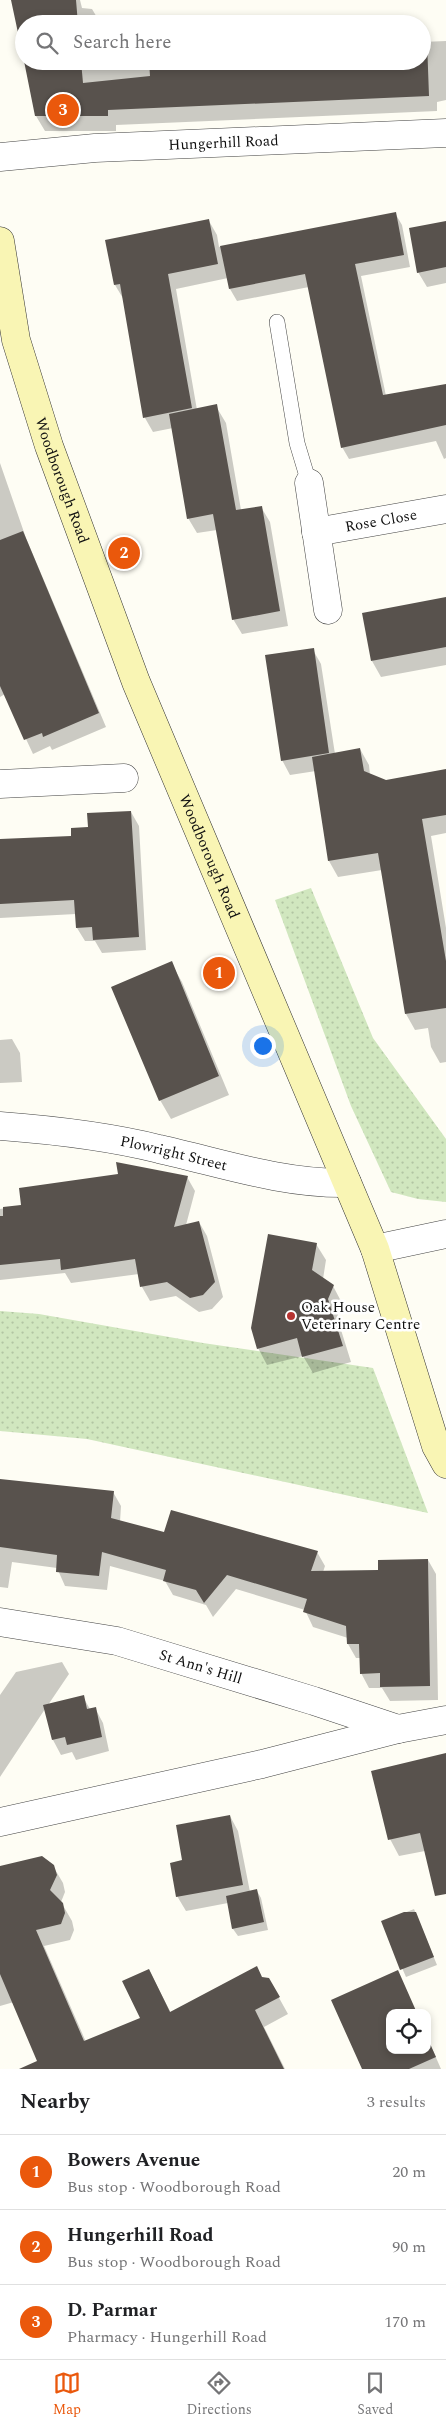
<!DOCTYPE html>
<html lang="en">
<head>
<meta charset="utf-8">
<style>
  body { margin:0; font-family:Spectral,serif; background:#f6f6f6; color:#202124 }
  .controls { position:absolute; right:15px; bottom:15px; display:grid; overflow:hidden; border-radius:10px; box-shadow:0 2px 8px #0003 }
  .controls button { width:45px; height:45px; display:grid; place-items:center; padding:0; border:0; border-bottom:1px solid #e0e0e0; background:#fff; color:#202124; font:25px sans-serif }
  .you { position:absolute; left:262px; top:1045px; width:18px; height:18px; margin:-12px; border:4px solid #fff; border-radius:50%; background:#1a73e8; box-shadow:0 0 0 8px #1a73e833 }
  .badge { display:grid; place-items:center; width:32px; height:32px; border-radius:50%; background:#ea580c; color:#fff; font-size:16px; font-weight:700 }
  .pin { position:absolute; translate:-50% -50%; border:2px solid #fff; box-shadow:0 1px 5px #0006 }
  .list { margin:0; padding:0; list-style:none }
  h2 { display:flex; justify-content:space-between; align-items:center; height:65px; margin:0; padding:0 20px; font-size:21px }
  h2 small { font-size:16px; font-weight:400; color:#757577 }
  .list li { display:grid; grid-template-columns:32px 1fr auto; gap:15px; align-items:center; box-sizing:border-box; height:75px; padding:0 20px; border-top:1px solid #e0e0e0 }
  .list b { display:block; font-size:19px; white-space:nowrap }
  .list p { margin:0; font-size:16px; white-space:nowrap; color:#757577 }
  .list em { font-size:16px; font-style:normal; color:#757577 }
  .icon { flex:none; width:28px; height:28px; fill:none; stroke:currentColor; stroke-width:2; stroke-linecap:round; stroke-linejoin:round }
  .map { position:relative; flex:none; width:446px; height:2069px; overflow:hidden }
  .search { position:absolute; background:#fff; box-shadow:0 2px 8px #0003; left:15px; right:15px; top:15px; height:55px; display:flex; align-items:center; gap:12px; box-sizing:border-box; padding:0 18px; border-radius:28px; color:#757577; font-size:19px }
  .sheet { height:290px; background:#fff }
  nav { display:flex; justify-content:space-around; align-items:center; box-sizing:border-box; height:70px; border-top:1px solid #e0e0e0; background:#fff; font-size:14px; color:#757577 }
  nav a { display:grid; justify-items:center; gap:2px }
  nav .on { color:#ea580c }
  .map>svg:first-child { display:block }
  .grass { fill:url(#grass-dots) }
  .shadow { fill:#0003 }
  .building { fill:#58524d }
  .lines { fill:none; stroke-linecap:round; stroke-linejoin:round }
  .service-casing { stroke:#434343; stroke-width:16 }
  .minor-casing { stroke:#434343; stroke-width:29 }
  .secondary-casing { stroke:#323232; stroke-width:29 }
  .service { stroke:#fff; stroke-width:15 }
  .minor { stroke:#fff; stroke-width:28 }
  .secondary { stroke:#f9f5b4; stroke-width:28 }
  .poi-dot { fill:#b63331; stroke:#fff; stroke-width:2 }
  .labels { text-anchor:middle; dominant-baseline:central; stroke-width:5; stroke-linejoin:round; paint-order:stroke }
  .street-label { font-size:15px; fill:#101010; stroke:#fff }
  .poi-label { font-size:15px; fill:#101010; stroke:#fff; text-anchor:start }
</style>
</head>
<body>
<div class="map">
<svg width="446" height="2069" viewBox="0 0 446 2069">
  <defs>
    <pattern id="grass-dots" width="8" height="8" patternUnits="userSpaceOnUse" patternTransform="scale(1.25)"><rect width="8" height="8" fill="#d1e7bf"/><path d="M2 2h.1M6 6h.1" fill="none" stroke="#b2c5a3" stroke-width="1.8" stroke-linecap="round"/></pattern>
  </defs>
  <rect width="100%" height="100%" fill="#fefdf4"/>
  <path class="grass" d="M311,888L373,1038L446,1139V1202L418,1199L391,1192L351,1106L275,900Z
    M0,1311L39,1314L203,1343L373,1368L428,1513L87,1439L0,1431Z"/>
  <path class="shadow" d="M13,0H80L82,8L92,9L101,24H24Z
    M446,41V100L437,102V111L116,125V131H45L36,116L25,61H422V42Z
    M395,213L402,225L410,267L361,276L386,396L446,385V458L444,459L436,441L349,459L342,447L309,287L237,301L230,289L228,278L176,289L197,410L217,408L226,423L241,510L261,507L270,522L288,626L242,634L233,619L217,530L197,533L188,518L173,428L153,432L145,418L124,300L115,285L107,241L209,221L217,235L219,247Z
    M446,222V283L427,287L418,272Z
    M0,463L26,538L106,727L52,750L50,746L33,754L5,694L0,697Z
    M446,598V665L381,677L372,661Z
    M313,650L321,664L335,754L360,749L369,765L370,775L386,782L446,770V833L431,836L446,928V1062L440,1063L431,1047L428,1028L415,1030L406,1014L382,870L338,877L329,861L316,771L290,775L282,760Z
    M131,812L139,826L146,950L102,953L95,941H85L77,928L76,914L0,918V840L73,837Z
    M171,963L182,982L229,1095L171,1119L160,1100Z
    M12,1039L20,1053L22,1082L0,1083V1040Z
    M187,1177L195,1191L186,1225L199,1222L207,1236L223,1297L212,1309L199,1312L176,1296L150,1301L142,1287L139,1274L71,1283L65,1273L0,1280V1209Z
    M316,1244L326,1260L323,1279L333,1286L342,1303L337,1317L351,1362L313,1373L303,1356L267,1365L258,1348Z
    M0,1480L113,1492L121,1506L120,1522L165,1534L171,1511L317,1552L325,1566L323,1572L379,1571L428,1560L436,1574L438,1700L390,1701L382,1688H369L361,1673V1658H356L348,1644V1638L313,1627L305,1610L236,1589L213,1617L206,1605L173,1595L165,1581L110,1566L107,1590L65,1586L57,1568L12,1562L8,1588L0,1587Z
    M62,1662L69,1674L48,1705L83,1697L90,1709L95,1708L103,1723L109,1751L76,1760L72,1752L61,1755L53,1740L45,1709L0,1777V1695L16,1672Z
    M446,1754V1888L425,1851L399,1856L390,1839Z
    M230,1816L238,1831L250,1892L257,1891L261,1898L268,1930L238,1936L233,1929L228,1903L186,1911L177,1896Z
    M53,1866L63,1883L65,1892L61,1902L72,1921L74,1930L70,1940L44,1946L86,2042L142,2019L149,1970L171,2013L262,1978L278,1996L288,2014L264,2027L285,2069H34L39,2061L14,2002L0,2006V1868Z
    M414,1909L437,1965L406,1977L382,1922Z
    M332,2001L390,2013V2050H427V2037L441,2069H363Z"/>
  <path class="building" d="M11,0H76L78,24H24V61Z
    M393,19V24H304L340,22Z
    M422,41H427L429,96L108,110V116H35L24,61H81L83,83L150,76L149,61H422Z
    M396,212L404,255L355,264L383,395L446,384V425L341,448L305,274L229,289L220,246Z
    M209,219L218,264L168,274L192,408L143,418L120,284L114,285L105,240Z
    M446,221V267L417,273L409,228Z
    M217,404L236,510L262,506L280,611L232,620L213,514L187,519L169,414Z
    M23,531L99,713L43,737L42,733L24,740L0,686V540Z
    M446,597V647L371,661L362,613Z
    M314,648L329,753L281,761L265,655Z
    M360,748L364,771L386,780L446,769V815L422,819L446,961V1008L405,1014L378,853L328,861L312,757Z
    M131,811L139,937L93,940L92,927L76,928L74,900L0,904V839L71,836V828L88,827L87,813Z
    M172,961L219,1076L159,1101L111,987Z
    M116,1162L188,1176L174,1227L199,1221L215,1282L203,1295L190,1298L167,1282L140,1287L135,1259L61,1270L60,1259L0,1265V1216H3V1207L21,1205L19,1188L118,1174Z
    M268,1234L317,1243L312,1270L334,1285L328,1299L343,1346L302,1357L297,1338L257,1349L251,1328Z
    M0,1479L114,1491L111,1518L164,1532L171,1510L318,1551L311,1571L378,1570V1560L428,1559L430,1686L380,1687V1673L360,1674L359,1644H347L346,1626L303,1612L307,1599L227,1575L204,1603L196,1590L163,1581L166,1570L102,1552L99,1576L56,1572L57,1555L0,1547Z
    M84,1695L87,1709L96,1707L102,1737L67,1745L65,1737L52,1740L43,1705Z
    M446,1753V1894L435,1896L420,1833L388,1840L371,1771Z
    M230,1815L243,1885L176,1897L170,1863L182,1860L176,1825Z
    M42,1856L54,1865L57,1875L50,1890L63,1903L65,1913L61,1924L36,1930L84,2041L140,2018L122,1981L149,1969L170,2012L257,1966L262,1977L269,1978L280,1997L255,2010L284,2069H19L37,2061L0,1974V1866Z
    M257,1889L264,1922L232,1929L226,1896Z
    M404,1912H416L434,1957L400,1970L381,1921Z
    M398,1970L417,2013H390V2050H427V2037L436,2057L409,2069H362L331,2000Z"/>
  <g class="lines">
    <defs>
      <path id="service" d="M277,322L297,443L309,483"/>
      <g id="minor">
        <path id="s1" d="M0,157L95,148L446,133"/>
        <path d="M309,483L328,610"/>
        <path id="s2" d="M316,532L446,509"/>
        <path d="M0,784L124,778"/>
        <path id="s3" d="M0,1126C53,1130 107,1136 159,1149C222,1163 282,1184 347,1183"/>
        <path d="M375,1249L446,1234"/>
        <path id="s4" d="M0,1622L117,1641L314,1701L398,1729"/>
        <path d="M0,1822L262,1764L398,1729L446,1720"/>
      </g>
      <g id="secondary">
        <path id="s5" d="M0,241L16,340L49,446L136,682L375,1249L436,1446L446,1464"/>
      </g>
    </defs>
    <use href="#service" class="service-casing"/>
    <use href="#minor" class="minor-casing"/>
    <use href="#secondary" class="secondary-casing"/>
    <use href="#service" class="service"/>
    <use href="#minor" class="minor"/>
    <use href="#secondary" class="secondary"/>
  </g>
  <circle class="poi-dot" cx="291" cy="1316" r="5"/>
  <g class="labels">
    <g class="street-label">
      <text stroke="none"><textPath href="#s1" startOffset="224">Hungerhill Road</textPath></text>
      <text stroke="none"><textPath href="#s5" startOffset="248">Woodborough Road</textPath></text>
      <text stroke="none"><textPath href="#s2" startOffset="66">Rose Close</textPath></text>
      <text stroke="none"><textPath href="#s5" startOffset="652">Woodborough Road</textPath></text>
      <text stroke="none"><textPath href="#s3" startOffset="176">Plowright Street</textPath></text>
      <text stroke="none"><textPath href="#s4" startOffset="206">St Ann's Hill</textPath></text>
    </g>
    <g class="poi-label">
      <text x="301" y="1307">Oak House<tspan x="301" dy="17">Veterinary Centre</tspan></text>
    </g>
  </g>
</svg>
<div class="controls">
<button><svg class="icon" aria-label="locate" viewBox="0 0 24 24"><circle cx="12" cy="12" r="6"/><path d="M12 2v4M12 18v4M2 12h4M18 12h4"/></svg></button>
</div>
<div class="you"></div>
<div class="pin badge" style="left:219px;top:973px">1</div>
<div class="pin badge" style="left:124px;top:553px">2</div>
<div class="pin badge" style="left:63px;top:110px">3</div>
<div class="search"><svg class="icon" aria-label="search" viewBox="0 0 24 24"><circle cx="10" cy="10" r="6"/><path d="M15 15l6 6"/></svg>Search here</div>
</div>
<section class="sheet">
<h2>Nearby<small>3 results</small></h2>
<ul class="list">
<li><span class="badge">1</span><div><b>Bowers Avenue</b><p>Bus stop · Woodborough Road</p></div><em>20 m</em></li>
<li><span class="badge">2</span><div><b>Hungerhill Road</b><p>Bus stop · Woodborough Road</p></div><em>90 m</em></li>
<li><span class="badge">3</span><div><b>D. Parmar</b><p>Pharmacy · Hungerhill Road</p></div><em>170 m</em></li>
</ul>
</section>
<nav>
<a class="on"><svg class="icon" aria-label="map" viewBox="0 0 24 24"><path d="M3 6l6-2 6 2 6-2v14l-6 2-6-2-6 2zM9 4v14M15 6v14"/></svg>Map</a>
<a><svg class="icon" aria-label="directions" viewBox="0 0 24 24"><path d="M12 3l9 9-9 9-9-9zM9 14v-3h6M13 9l2 2-2 2"/></svg>Directions</a>
<a><svg class="icon" aria-label="saved" viewBox="0 0 24 24"><path d="M7 4h10v16l-5-4-5 4z"/></svg>Saved</a>
</nav>
</body>
</html>
